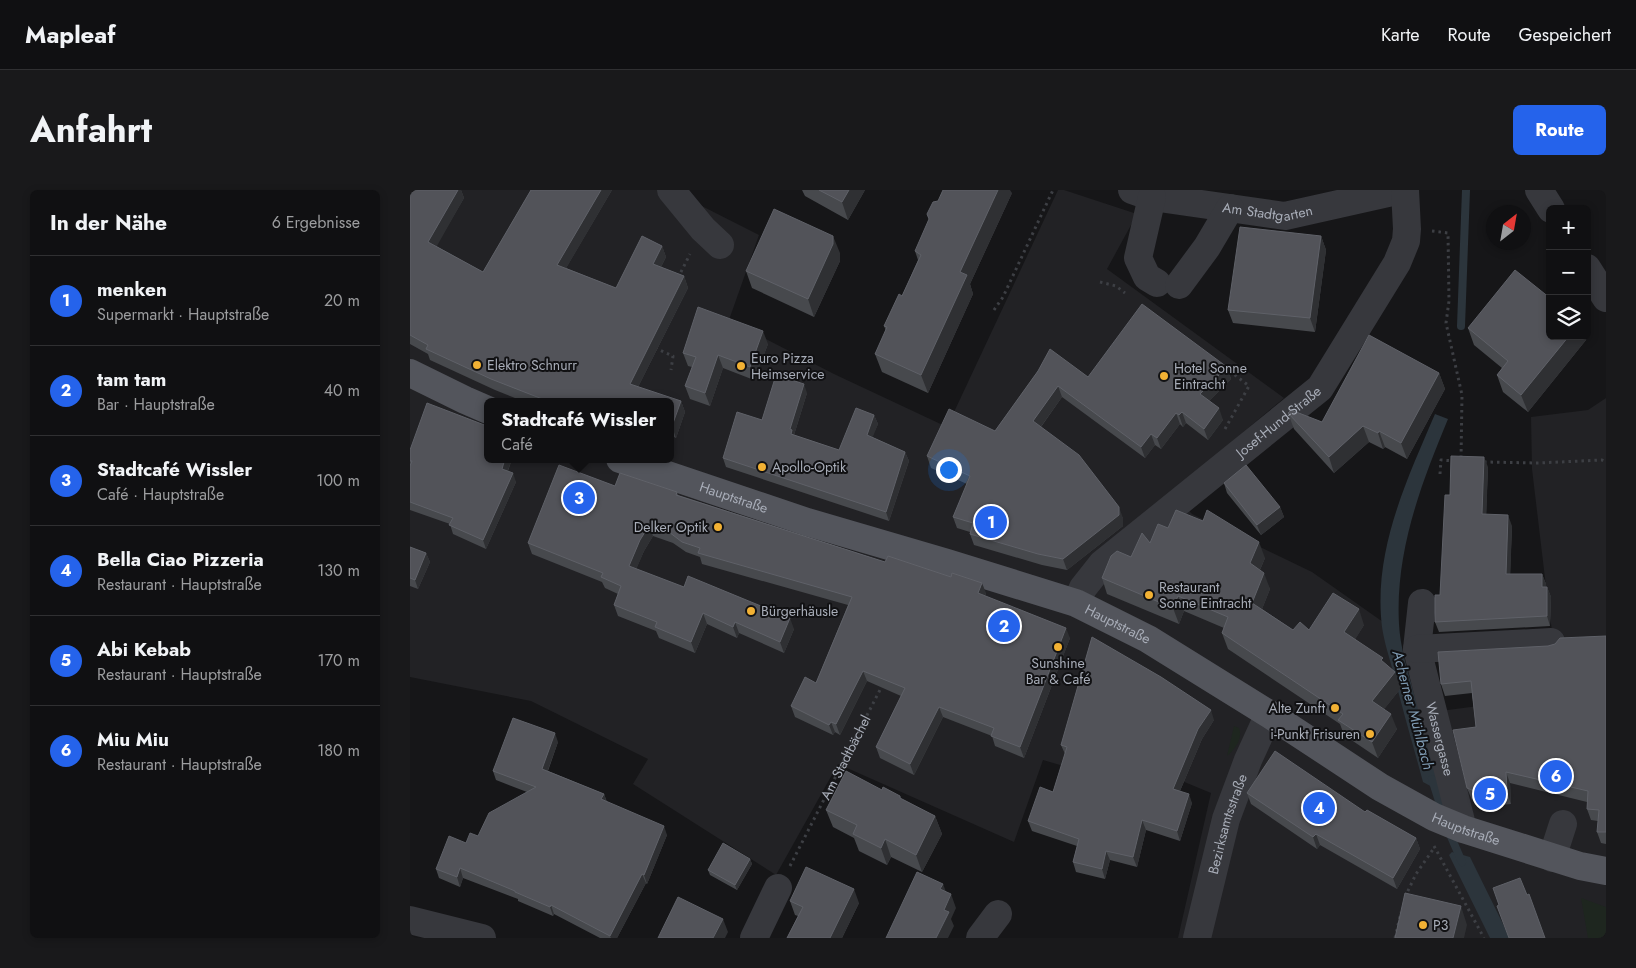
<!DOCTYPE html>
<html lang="de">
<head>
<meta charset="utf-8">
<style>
  body { margin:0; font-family:Jost,sans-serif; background:#19191b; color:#f1f3f6 }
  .controls { position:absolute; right:15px; top:15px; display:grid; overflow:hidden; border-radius:8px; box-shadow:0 2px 8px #0003 }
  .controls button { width:45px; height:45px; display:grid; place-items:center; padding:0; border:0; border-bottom:1px solid #303032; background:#101012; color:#f1f3f6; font:25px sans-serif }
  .compass { position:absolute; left:1076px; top:15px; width:45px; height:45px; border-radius:50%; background:#101012; box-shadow:0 2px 8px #0003; rotate:31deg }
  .you { position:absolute; left:538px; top:279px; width:18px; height:18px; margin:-12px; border:4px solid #fff; border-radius:50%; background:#1a73e8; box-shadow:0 0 0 8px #1a73e833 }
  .badge { display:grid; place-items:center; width:32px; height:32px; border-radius:50%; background:#2563eb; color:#fff; font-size:16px; font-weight:700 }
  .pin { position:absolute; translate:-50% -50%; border:2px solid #fff; box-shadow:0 1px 5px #0006 }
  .popup { position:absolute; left:74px; top:208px; width:190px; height:65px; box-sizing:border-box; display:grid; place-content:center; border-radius:8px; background:#101012; filter:drop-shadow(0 1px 4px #0005); font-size:16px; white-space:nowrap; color:#9c9d9f }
  .popup b { font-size:19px; color:#f1f3f6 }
  .popup::after { content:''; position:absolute; left:50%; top:100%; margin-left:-10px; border:10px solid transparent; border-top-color:#101012 }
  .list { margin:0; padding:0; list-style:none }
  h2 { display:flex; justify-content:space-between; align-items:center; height:65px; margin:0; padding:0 20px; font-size:21px }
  h2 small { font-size:16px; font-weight:400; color:#9c9d9f }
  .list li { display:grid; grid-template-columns:32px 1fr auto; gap:15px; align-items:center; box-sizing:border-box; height:90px; padding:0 20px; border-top:1px solid #303032 }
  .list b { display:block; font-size:19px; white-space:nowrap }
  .list p { margin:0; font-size:16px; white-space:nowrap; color:#9c9d9f }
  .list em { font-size:16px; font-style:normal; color:#9c9d9f }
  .icon { flex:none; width:28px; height:28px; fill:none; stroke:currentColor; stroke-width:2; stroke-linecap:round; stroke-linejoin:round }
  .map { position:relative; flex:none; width:1196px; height:748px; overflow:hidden; border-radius:8px }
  header { display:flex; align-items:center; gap:30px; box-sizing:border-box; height:70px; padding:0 25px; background:#101012; border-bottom:1px solid #303032 }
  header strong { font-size:24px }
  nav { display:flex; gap:28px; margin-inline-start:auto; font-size:18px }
  .intro { display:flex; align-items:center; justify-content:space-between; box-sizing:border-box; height:120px; padding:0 30px }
  h1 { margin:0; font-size:35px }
  .button { padding:12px 22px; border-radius:8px; background:#2563eb; color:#fff; font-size:18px; font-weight:700 }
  main { display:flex; gap:30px; padding:0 30px }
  aside { flex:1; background:#101012; border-radius:8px; box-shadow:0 2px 8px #0003 }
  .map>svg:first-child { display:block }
  .built { fill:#222225; fill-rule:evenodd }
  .green { fill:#1e261f }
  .water { fill:#2c353c }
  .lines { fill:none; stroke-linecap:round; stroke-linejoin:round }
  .stream { stroke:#2c353c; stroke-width:8 }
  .path { stroke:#3d3f44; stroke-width:3; stroke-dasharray:2.5 4; stroke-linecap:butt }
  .minor { stroke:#37383d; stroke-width:28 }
  .major { stroke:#53555c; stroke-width:28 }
  .wall { fill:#47494d }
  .shaded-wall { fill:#2f3033 }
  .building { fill:#525359; stroke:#5f6168 }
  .poi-dot { fill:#f2b134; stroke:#111113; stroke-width:2 }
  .labels { text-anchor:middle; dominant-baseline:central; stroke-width:4; stroke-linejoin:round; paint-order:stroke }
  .street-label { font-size:14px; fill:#a8adb8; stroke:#111113 }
  .poi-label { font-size:14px; fill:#a8adb8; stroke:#111113; text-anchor:start }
  .water-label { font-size:15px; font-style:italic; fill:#7f9bb3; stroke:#111113 }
</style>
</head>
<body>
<header>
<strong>Mapleaf</strong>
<nav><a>Karte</a><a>Route</a><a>Gespeichert</a></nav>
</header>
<div class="intro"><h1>Anfahrt</h1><a class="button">Route</a></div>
<main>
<aside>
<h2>In der Nähe<small>6 Ergebnisse</small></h2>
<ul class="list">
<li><span class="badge">1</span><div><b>menken</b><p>Supermarkt · Hauptstraße</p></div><em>20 m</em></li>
<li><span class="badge">2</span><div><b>tam tam</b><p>Bar · Hauptstraße</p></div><em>40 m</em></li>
<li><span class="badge">3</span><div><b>Stadtcafé Wissler</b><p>Café · Hauptstraße</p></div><em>100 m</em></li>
<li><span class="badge">4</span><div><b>Bella Ciao Pizzeria</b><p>Restaurant · Hauptstraße</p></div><em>130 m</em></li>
<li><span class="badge">5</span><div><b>Abi Kebab</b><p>Restaurant · Hauptstraße</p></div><em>170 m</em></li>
<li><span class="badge">6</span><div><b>Miu Miu</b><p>Restaurant · Hauptstraße</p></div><em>180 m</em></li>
</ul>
</aside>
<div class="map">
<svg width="1196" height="748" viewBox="0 0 1196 748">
  <rect width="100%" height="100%" fill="#161618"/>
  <path class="built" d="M0,0H273L278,9L349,45L319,130L424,184L537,237L648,0H654L727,24L697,79L874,208L762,302L782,324L902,382L973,432L1015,523L1151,505L1137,405L1122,279L1121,227L1178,220L1196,208V748H768L801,603L731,574L725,597L633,570L604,652L428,574L366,685L223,594L238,569L121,511L0,487ZM78,212H260V269H78Z"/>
  <path class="green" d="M824,536L829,538C833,549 825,559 817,566Z
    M1171,708L1196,717V748H1178Z"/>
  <path class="water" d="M1025,224L1038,229C1011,294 985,362 989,434C990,456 997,478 1003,500C1013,535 1025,570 1037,605L1013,592C1003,555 992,518 983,481C979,467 974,451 972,437C963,361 996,292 1025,224Z
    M1042,662L1060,667L1094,736L1099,748H1080L1039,665Z"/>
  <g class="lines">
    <path class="stream" d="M1051,136L1056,0
      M1022,589L1033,624
      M1039,642L1052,672"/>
    <g class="path">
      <path d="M1022,41L1038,43L1039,111L1036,133L1052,205L1051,269"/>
      <path d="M268,88L280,64"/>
      <path d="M690,92L706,96L715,103"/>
      <path d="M584,120L593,107L643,0"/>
      <path d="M245,158L263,166L261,180"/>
      <path d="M815,239L839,196L816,178"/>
      <path d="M1074,272L1128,273L1192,270L1196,272"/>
      <path d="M1030,284L1031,270L1045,271"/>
      <path d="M1024,656L1074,748"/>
      <path id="s1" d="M380,676L473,494"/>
      <path d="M995,707L1006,684L1024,658"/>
      <path d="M985,748L991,722"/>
    </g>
    <g class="minor">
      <path d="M261,0L293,39L310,55"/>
      <path id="s2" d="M722,0L742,7L875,26L991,0"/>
      <path d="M1129,0L1141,19"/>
      <path d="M742,7L728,68L737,87L747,93"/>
      <path d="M1177,78L1196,108"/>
      <path d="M769,95L797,57L820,18"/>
      <path id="s3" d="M666,413L673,398L692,374L910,198L987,73L996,51L997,39L995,0"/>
      <path id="s4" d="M1012,413L1007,459L1053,639"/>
      <path d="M1007,459L1141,452"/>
      <path d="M1142,668L1153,634"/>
      <path d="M0,730L72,748"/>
      <path d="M344,748L368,698"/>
      <path d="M570,748L588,724"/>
      <path id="s5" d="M787,748L816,629L838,570L859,524"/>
    </g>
    <g class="major">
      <path d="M0,183L55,210L78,220"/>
      <path id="s6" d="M210,269L397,332L537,373L666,413L738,449L859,524L970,597L1024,627L1053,639L1170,676L1196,681"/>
    </g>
  </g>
  <path class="wall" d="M0,0H51L54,8L26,56L73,82L121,0H202L156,78L206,98L232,46L252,56L256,67L251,77L274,86L278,98L228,197L271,211L275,222L266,248L260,245V212H115L85,200L20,170L18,164L0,154Z
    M392,0H455L438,30L395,6Z
    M602,3L560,94L563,104L518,203L472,182L465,164L476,141L474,136L492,106L508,70L505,61Z
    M911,46L916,60L905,142L823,133L818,120Z
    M430,63V71L404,127L342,98L336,81Z
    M1058,138L1176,150L1118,222L1093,202L1087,185L1092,178L1064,155Z
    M358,154L344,190L313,178L300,216L280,209L275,196L282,177L278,176L273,163Z
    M817,177L821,189L799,211L813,230L798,250L776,233L773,237L770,234L751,259L745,255L735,268L652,207L631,237L713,328V336L657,380L632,375L564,355L560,344V342L547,338L543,327L557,294L521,278L517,266L585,241L628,181L678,187Z
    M1029,183L1035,199L997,269L975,257L973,259L959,252L924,283L884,239L878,223L912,232Z
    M397,203L384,245L429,260L464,225L468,234L462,247L495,262L499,271L479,331L316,277L313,268L352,230Z
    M0,260L78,269H102L98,281L106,292L76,359L43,344L40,334L0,320Z
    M1078,277L1076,325L1102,336L1100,384H1132L1136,394L1135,397H1137L1141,407L1140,436L1029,442L1025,432L1030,405L1040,305Z
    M814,293L870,317L874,327L851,345L817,303Z
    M205,296L267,302L268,305L475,372L576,403L575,406L660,448L614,568L585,556L582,546L533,527L504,585L470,568L466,557L491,506L457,491L430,545L425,542L423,545L385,527L381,516L406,493L438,415L292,374L290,367L276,362L263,353L243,346L234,361L226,379L384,439L374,463L329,443L327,448L297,434L285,463L249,448L246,441L208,426L204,415L208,404L195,398L192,392L122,364L118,353Z
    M758,338L855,368L850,380L860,399L852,419L883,440H899L954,435L945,449L975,474L991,498L974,519L987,539L968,568L934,545L930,534L818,459L812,443L814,438L774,421L769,434L697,404L692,388Z
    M0,357L16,363L20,372L8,399L0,396Z
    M1196,446V654L1191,653L1187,642L1188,631L1181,630L1177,619V612L1100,593L1101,614L1077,616L1062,610L1057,598L1066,537L1062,503L1035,506L1031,494L1138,456Z
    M804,530L792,549L770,601L782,613L770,651L736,640L727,677L700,670L695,689L666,682L663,672L667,656L622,641L618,631L643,602L655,564L651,555Z
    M148,552L138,581L194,604L197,612L257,645L237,694L236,693L207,748H190L144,724L143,726L108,711V709L53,688L50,697L29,688L26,679L56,653L68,646L117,602L86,590L83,581Z
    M472,600L490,606L491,609L525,626L532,644L512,682L481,667L477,675L449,661L444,648L423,637L416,620Z
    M837,603L955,622L1006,648L1010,659L987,699L910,655L907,659L841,614Z
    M340,669L342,674L327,700L300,685L298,680Z
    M380,711L449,713L432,748H377L388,726L385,725Z"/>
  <path class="shaded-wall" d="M48,0H51L54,8L23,63L18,52Z
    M191,0H202L151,87L147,75Z
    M439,0H455L438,30L432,12Z
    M588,0H600L602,3L560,94L563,104L518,203L511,185L550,82Z
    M423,46L430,63V71L404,127L398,109Z
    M911,46L916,60L905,142L900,128Z
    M252,56L256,67L247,85L243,74Z
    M274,86L278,98L224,205L220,194Z
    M353,141L358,154L344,190L340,177Z
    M1159,146H1175L1176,150L1118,222L1111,205Z
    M308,165L313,178L300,216L295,203Z
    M817,177L821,189L794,216L790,204Z
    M1029,183L1035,199L997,269L991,253Z
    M394,194L397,203L384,245V253L380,239Z
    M648,196L652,207L627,242L623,231Z
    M271,211L275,222L266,248L262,236Z
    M809,218L813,230L798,250L794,239Z
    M772,222L776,233L773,237L769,225Z
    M766,223L770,234L751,259L747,248Z
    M464,225L468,234L460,254L457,245Z
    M953,236L959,252L924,283L919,267Z
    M969,241L975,257L973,259L968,243Z
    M741,244L745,255L735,268L731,257Z
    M495,262L499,271L479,331L476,322Z
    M1074,267L1078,277L1076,335L1072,324Z
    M95,269H102L95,288L92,279Z
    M103,283L106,292L76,359L73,350Z
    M709,317L713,328V336L657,380L653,369Z
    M870,317L874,327L851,345L847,335Z
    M1098,325L1102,336L1100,394L1096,384Z
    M239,336L243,346L234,361L223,387L219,376L230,350Z
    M849,352L855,368L846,389L840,373Z
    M16,363L20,372L8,399L5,390Z
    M854,383L860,399L848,429L842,413Z
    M1132,384L1136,394L1135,407L1132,397Z
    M572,393L576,403L572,414L568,403Z
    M1137,397L1141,407L1140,436L1137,426Z
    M768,406L774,421L769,434L763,418Z
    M949,419L954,435L940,458L934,442Z
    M293,423L297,434L285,463L281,452Z
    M380,428L384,439L374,463L370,452Z
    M325,432L329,443L327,448L323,437Z
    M656,438L660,448L614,568L610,557Z
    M453,481L457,491L430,545L426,534Z
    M985,482L991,498L968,527L962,511Z
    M529,517L533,527L504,585L500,574Z
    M801,520L804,530L792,549L767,608L763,599L788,539Z
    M981,524L987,539L968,568L962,552Z
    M421,532L425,542L423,545L419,535Z
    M145,543L148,552L135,588L132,579Z
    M1096,582L1100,593L1101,614L1097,602Z
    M194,604L197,613L191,609Z
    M779,604L782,613L770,651L767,641Z
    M525,626L532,644L512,682L506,665Z
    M732,630L736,640L727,677L723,667Z
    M254,636L257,645L237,694L234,685Z
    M906,644L910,655L907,659L903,647Z
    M1006,648L1010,659L987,699L983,688Z
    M475,649L481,667L477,675L471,658Z
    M696,661L700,670L695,689L692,679Z
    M340,669L342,674L327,700L325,695Z
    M50,678L53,688L50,697L47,687Z
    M232,684L236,693L207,748H201L200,746Z
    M533,694L538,707L530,699Z
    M444,699L449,713L432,748H420Z
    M541,704L546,718L541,729L544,736L538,748H526L534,720Z
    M141,715L144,724L143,726L140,717Z
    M1051,716L1057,735L1054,748H1043Z
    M313,729L318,742L315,748H303Z"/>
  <path class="building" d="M0,0H48L18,52L73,82L121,0H191L147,75L206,98L232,46L252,56L243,74L274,86L220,194L271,211L262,236L260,235V212H140L81,189L16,159L18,155L0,145Z
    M409,0H439L432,12Z
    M533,0H588L550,82L557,85L511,185L465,164L477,137L474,136L489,104L492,106L511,65L505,61L519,29L517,24L523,12L528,11Z
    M364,19L423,46V54L398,109L336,81Z
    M830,37L911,46L900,128L818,120Z
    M1105,80L1140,108V146H1159L1111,205L1087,185L1098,171L1058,138Z
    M732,114L817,177L790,204L809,218L794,239L772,222L769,225L766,223L747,248L741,244L731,257L648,196L623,231L669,265L709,317V325L653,369L628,364L560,344L563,333L543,327L560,286L517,266L539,219L585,241L628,181L640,159L678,187Z
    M288,117L353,141L340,177L308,165L295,203L275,196L286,167L273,163Z
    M959,145L1029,183L991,253L969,241L968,243L953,236L919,267L878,223L881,220L912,232Z
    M366,185L394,194L380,239L382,240L381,244L429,260L446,218L464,225L457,245L495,262L476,322L313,268L327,222L352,230Z
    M17,213L77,236L78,234V269H95L92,279L103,283L73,350L39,335L43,328L0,312V276L2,271H0V260Z
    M1041,266L1074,267L1072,324L1098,325L1096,384H1132V397H1137V426L1025,432V405H1030L1035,305H1040Z
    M149,275L205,296L210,283L267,302L266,305L475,372L478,366L541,387L542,383L572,393L568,403L656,438L610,557L581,546L584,538L529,517L500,574L466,557L495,498L453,481L426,534L421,532L419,535L381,516L395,487L406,493L442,407L288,363L290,358L272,352L259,342L239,336L230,350L219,376L274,397L278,386L380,428L370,452L325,432L323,437L293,423L281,452L245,437L247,432L204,415L211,396L191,387L193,383L118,353Z
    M836,275L870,317L847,335L814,293Z
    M766,320L793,331L797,320L849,352L840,373L854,383L842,413L883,440L890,432L899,440L923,403L949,419L934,442L973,468L971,470L985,482L962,511L981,524L962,552L928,530L933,524L812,443L818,427L768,406L763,418L692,388L701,366L707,361L721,367L732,343L740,353L748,334L758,338Z
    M0,357L16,363L5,390L0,388Z
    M1196,446V642H1187L1189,620L1177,619L1178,601L1096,582L1097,602L1073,605L1057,598L1043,540L1066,537L1061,491L1031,494L1028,462L1138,456L1145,454L1150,448Z
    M682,447L751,487L801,520L788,539L763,599L779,604L767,641L732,630L723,667L696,661L692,679L663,672L669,649L618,631L630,597L643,602L657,557L651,555Z
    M103,528L145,543L132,579L194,604L191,609L254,636L234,685L232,684L200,746L141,715L140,717L105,702V701L50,678L47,687L26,679L39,646L56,653L60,643L68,646L79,623L126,597L83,581Z
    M865,561L955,622L957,620L1006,648L983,688L906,644L903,647L837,603Z
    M436,581L472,600L473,597L490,606V608L525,626L506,665L475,649L471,658L443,644L447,635L416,620Z
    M313,653L340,669L325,695L298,680Z
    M396,677L444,699L420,748H377L393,717L380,711Z
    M507,682L533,694L530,699L541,704L534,720L539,722L526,748H476Z
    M1110,688L1117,705L1119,704L1135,748H1099L1087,716L1089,715L1083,698Z
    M995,703L1051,716L1043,748H985Z
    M268,707L313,729L303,748H248Z"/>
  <g class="poi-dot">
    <circle cx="67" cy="175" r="5"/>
    <circle cx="331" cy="176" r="5"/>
    <circle cx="754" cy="186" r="5"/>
    <circle cx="352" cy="277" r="5"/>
    <circle cx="308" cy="337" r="5"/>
    <circle cx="739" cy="405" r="5"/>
    <circle cx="341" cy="421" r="5"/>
    <circle cx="648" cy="457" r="5"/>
    <circle cx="925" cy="518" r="5"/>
    <circle cx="960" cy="544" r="5"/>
    <circle cx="1013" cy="735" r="5"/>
  </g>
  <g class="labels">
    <g class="street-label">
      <text stroke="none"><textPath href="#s2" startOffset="138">Am Stadtgarten</textPath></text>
      <text stroke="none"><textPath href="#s3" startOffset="274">Josef-Hund-Straße</textPath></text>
      <text stroke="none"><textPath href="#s6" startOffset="120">Hauptstraße</textPath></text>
      <text stroke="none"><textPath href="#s6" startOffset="525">Hauptstraße</textPath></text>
      <text stroke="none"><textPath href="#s4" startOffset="139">Wassergasse</textPath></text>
      <text stroke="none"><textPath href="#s1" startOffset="122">Am Stadtbächel</textPath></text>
      <text stroke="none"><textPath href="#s5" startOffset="118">Bezirksamtsstraße</textPath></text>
      <text stroke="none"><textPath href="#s6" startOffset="930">Hauptstraße</textPath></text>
    </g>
    <g class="poi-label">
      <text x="341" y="168">Euro Pizza<tspan x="341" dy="16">Heimservice</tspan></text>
      <text x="77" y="175">Elektro Schnurr</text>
      <text x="764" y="178">Hotel Sonne<tspan x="764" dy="16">Eintracht</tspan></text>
      <text x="362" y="277">Apollo-Optik</text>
      <text x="298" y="337" text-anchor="end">Delker Optik</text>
      <text x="749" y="397">Restaurant<tspan x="749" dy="16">Sonne Eintracht</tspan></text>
      <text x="351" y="421">Bürgerhäusle</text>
      <text x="648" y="473" text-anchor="middle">Sunshine<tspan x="648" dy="16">Bar &amp; Café</tspan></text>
      <text x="915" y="518" text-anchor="end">Alte Zunft</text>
      <text x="950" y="544" text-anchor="end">i-Punkt Frisuren</text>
      <text x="1023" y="735">P3</text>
    </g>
    <g class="water-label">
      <text transform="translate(1003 520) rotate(75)">Acherner Mühlbach</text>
    </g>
  </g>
</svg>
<div class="controls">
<button>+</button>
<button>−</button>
<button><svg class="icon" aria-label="layers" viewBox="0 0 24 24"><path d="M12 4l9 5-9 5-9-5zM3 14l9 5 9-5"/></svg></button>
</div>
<svg class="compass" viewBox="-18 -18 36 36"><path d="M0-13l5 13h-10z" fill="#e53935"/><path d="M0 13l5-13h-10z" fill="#9c9d9f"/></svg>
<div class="you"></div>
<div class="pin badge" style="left:581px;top:332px">1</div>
<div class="pin badge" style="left:594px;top:436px">2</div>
<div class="pin badge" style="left:169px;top:308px">3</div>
<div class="popup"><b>Stadtcafé Wissler</b>Café</div>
<div class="pin badge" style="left:909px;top:618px">4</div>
<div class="pin badge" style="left:1080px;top:604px">5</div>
<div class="pin badge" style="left:1146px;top:586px">6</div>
</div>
</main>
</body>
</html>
